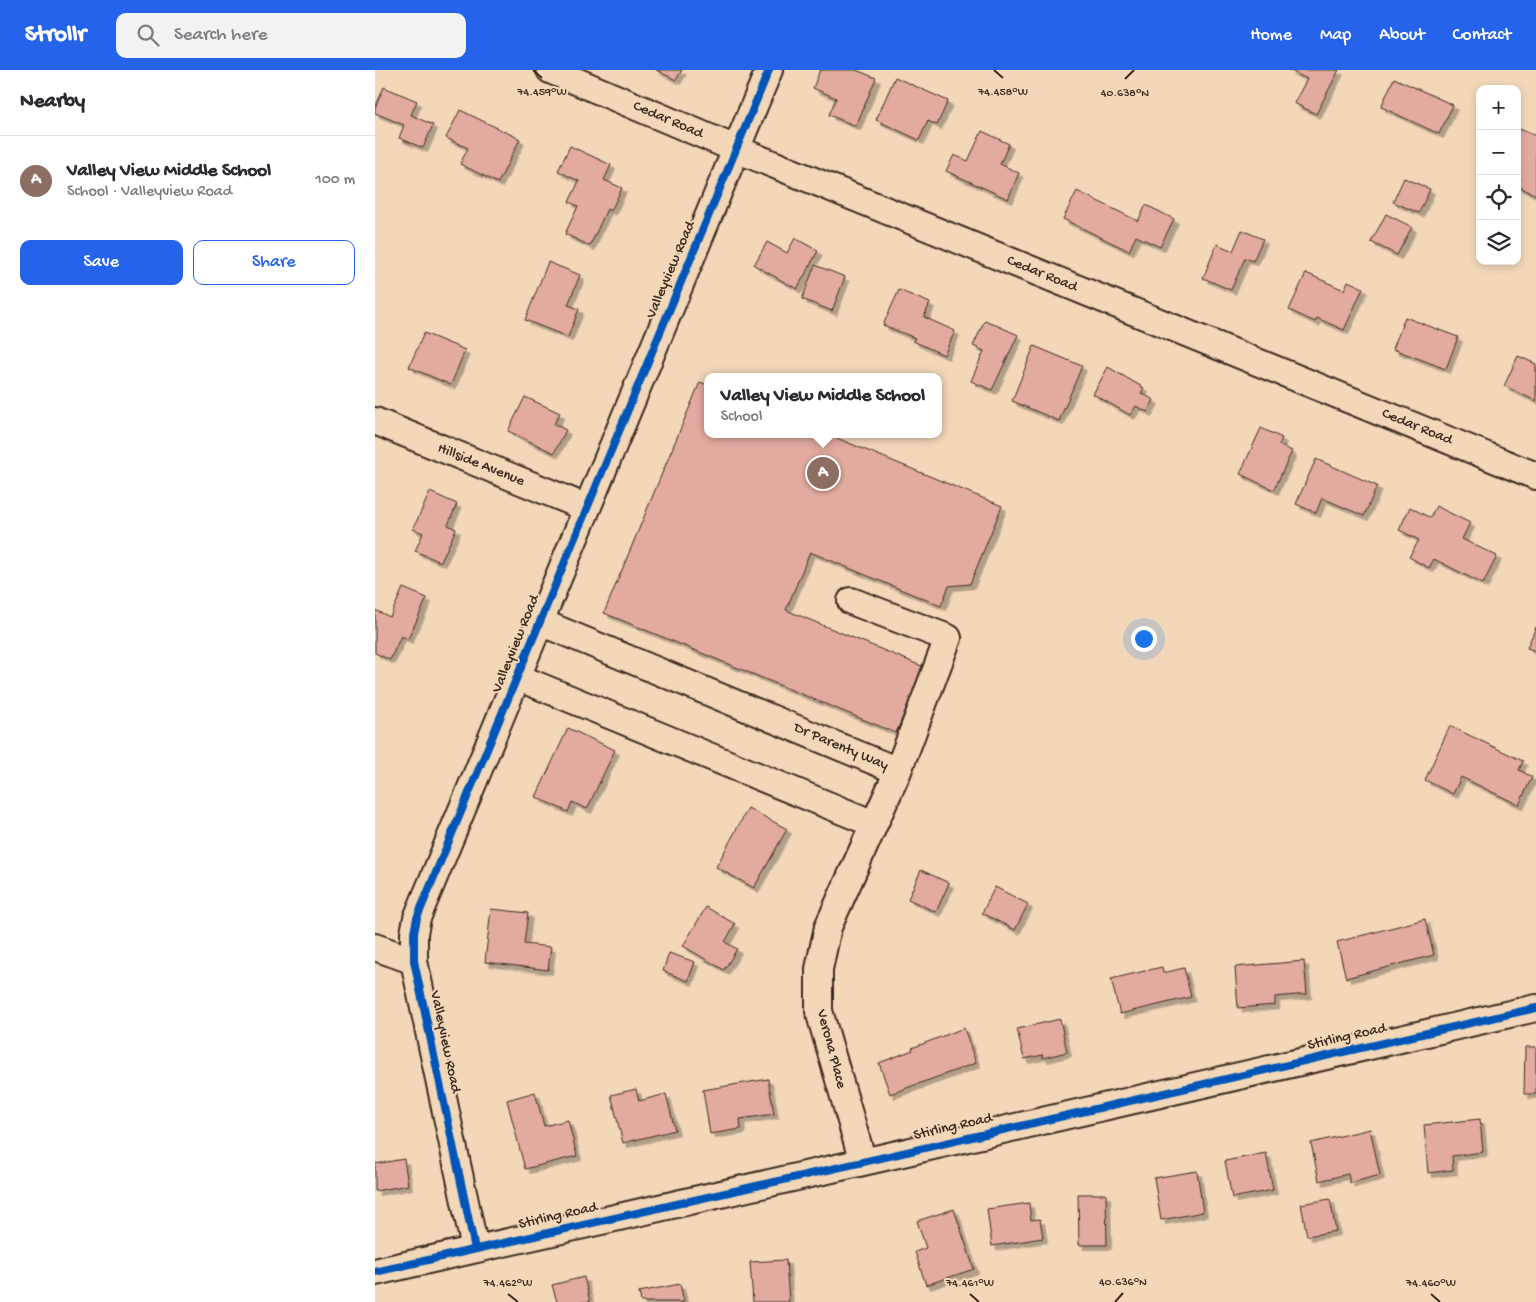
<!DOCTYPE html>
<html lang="en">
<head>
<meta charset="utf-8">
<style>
  body { margin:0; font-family:"Gochi Hand",sans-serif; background:#f2f2f3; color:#2b2b33 }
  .controls { position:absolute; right:15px; top:15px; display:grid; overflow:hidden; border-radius:10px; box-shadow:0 2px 8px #0003 }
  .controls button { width:45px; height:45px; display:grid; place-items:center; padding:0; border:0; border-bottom:1px solid #e1e1e2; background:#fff; color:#2b2b33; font:25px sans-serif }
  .you { position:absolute; left:768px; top:568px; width:18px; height:18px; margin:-12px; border:4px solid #fff; border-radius:50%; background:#1a73e8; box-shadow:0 0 0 8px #1a73e833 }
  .badge { display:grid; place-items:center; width:32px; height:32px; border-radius:50%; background:#2563eb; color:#fff; font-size:16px; font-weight:700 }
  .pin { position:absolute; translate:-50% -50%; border:2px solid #fff; box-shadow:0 1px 5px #0006 }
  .popup { position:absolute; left:329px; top:303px; width:238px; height:65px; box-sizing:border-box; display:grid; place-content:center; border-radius:10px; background:#fff; filter:drop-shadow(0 1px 4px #0005); font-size:16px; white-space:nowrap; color:#7c7c81 }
  .popup b { font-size:19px; color:#2b2b33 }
  .popup::after { content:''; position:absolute; left:50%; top:100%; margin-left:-10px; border:10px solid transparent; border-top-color:#fff }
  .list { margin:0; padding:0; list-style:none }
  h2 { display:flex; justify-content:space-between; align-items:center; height:65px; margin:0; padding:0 20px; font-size:21px }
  h2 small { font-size:16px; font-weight:400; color:#7c7c81 }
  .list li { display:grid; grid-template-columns:32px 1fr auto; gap:15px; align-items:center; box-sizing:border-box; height:90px; padding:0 20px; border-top:1px solid #e1e1e2 }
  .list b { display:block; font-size:19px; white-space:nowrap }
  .list p { margin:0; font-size:16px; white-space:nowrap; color:#7c7c81 }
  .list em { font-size:16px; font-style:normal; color:#7c7c81 }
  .actions { display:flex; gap:10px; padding:15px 20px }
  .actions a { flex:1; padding:11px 0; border:1px solid #2563eb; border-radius:10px; text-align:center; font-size:18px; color:#2563eb }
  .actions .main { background:#2563eb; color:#fff }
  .icon { flex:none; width:28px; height:28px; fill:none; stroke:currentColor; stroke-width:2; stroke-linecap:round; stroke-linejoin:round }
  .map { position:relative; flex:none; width:1161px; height:1232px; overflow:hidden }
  header { display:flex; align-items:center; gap:30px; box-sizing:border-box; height:70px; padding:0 25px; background:#2563eb; color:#fff }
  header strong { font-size:24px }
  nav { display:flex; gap:28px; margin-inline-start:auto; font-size:18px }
  .search { width:350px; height:45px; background:#f2f2f3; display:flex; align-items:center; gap:12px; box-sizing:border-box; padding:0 18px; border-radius:10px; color:#7c7c81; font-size:19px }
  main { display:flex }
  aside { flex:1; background:#fff }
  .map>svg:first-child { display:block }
  .building { fill:#e3aa9f; stroke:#3b2a1e; filter:url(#shadow) }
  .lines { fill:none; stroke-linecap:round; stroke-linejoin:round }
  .minor-casing { stroke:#3b2a1e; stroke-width:30 }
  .minor { stroke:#f2d8b9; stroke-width:26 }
  .cycleway-casing { stroke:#f2d8b9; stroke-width:11 }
  .cycleway { stroke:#0057b8; stroke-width:8 }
  .ticks { fill:none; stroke:#3b2a1e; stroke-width:2 }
  .labels { text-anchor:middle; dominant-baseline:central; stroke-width:4; stroke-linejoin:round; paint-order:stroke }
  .street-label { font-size:15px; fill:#3b2a1e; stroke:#f2d8b9 }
  .ticks-label { font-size:12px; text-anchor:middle; fill:#3b2a1e; stroke:#f2d8b9; stroke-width:4; stroke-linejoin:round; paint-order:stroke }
</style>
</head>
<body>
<header>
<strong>Strollr</strong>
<div class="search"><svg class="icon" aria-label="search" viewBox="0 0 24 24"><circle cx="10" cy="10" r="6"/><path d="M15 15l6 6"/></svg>Search here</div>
<nav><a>Home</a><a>Map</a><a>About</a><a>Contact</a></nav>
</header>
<main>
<aside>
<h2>Nearby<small></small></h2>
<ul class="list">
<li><span class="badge" style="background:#8d6e63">A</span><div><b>Valley View Middle School</b><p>School · Valleyview Road</p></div><em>100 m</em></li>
</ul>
<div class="actions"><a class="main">Save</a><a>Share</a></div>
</aside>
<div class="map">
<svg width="1161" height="1232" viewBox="0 0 1161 1232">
  <defs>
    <filter id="shadow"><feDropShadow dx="4.5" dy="4.5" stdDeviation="0" flood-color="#0004"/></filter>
  </defs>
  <rect width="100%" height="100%" fill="#f2d8b9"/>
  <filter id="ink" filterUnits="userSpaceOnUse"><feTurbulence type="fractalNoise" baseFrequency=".02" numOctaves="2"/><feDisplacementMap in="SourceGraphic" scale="10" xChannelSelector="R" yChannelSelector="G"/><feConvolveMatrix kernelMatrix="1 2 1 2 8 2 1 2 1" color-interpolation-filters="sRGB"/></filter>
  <g filter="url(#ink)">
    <path class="building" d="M281,0H307L301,10Z
      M445,0H481L501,8L481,56L454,45L461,28L438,18Z
      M914,0H964L941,44L919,33L932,9Z
      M520,7L573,31L562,55L553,51L544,70L501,50Z
      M1019,8L1078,35L1064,64L1006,37Z
      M9,17L42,31L36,45L58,55L48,78L24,68L29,55L0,43V38Z
      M85,40L145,69L123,113L85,94L93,78L71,68Z
      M1142,58L1161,66V125L1142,116L1146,109L1142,107Z
      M607,61L634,74L625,94L644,103L633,129L571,101L579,85L593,91Z
      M195,76L236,95L229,110L247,118L236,141L232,139L215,176L190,164L203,136L194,132L204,111L183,101Z
      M1029,108L1055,119L1044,143L1018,132Z
      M702,121L763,151L771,135L799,149L785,177L761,166L754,181L688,149Z
      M1011,144L1037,157L1022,185L996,172Z
      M867,160L888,169L878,191L870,188L856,220L828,208L842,174L858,181Z
      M420,168L443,181L422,219L379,195L392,172L412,183Z
      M173,192L205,205L193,235L204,239L193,267L150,250Z
      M440,195L470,207L457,241L427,229Z
      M931,203L969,220L973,211L988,218L969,260L942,248L940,252L914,240Z
      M524,220L555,233L549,247L580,261L569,285L538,271L540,268L508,255Z
      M1030,247L1083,267L1071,299L1018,279Z
      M610,250L643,265L617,320L596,311L609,281L598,276Z
      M49,263L90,280L76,315L34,297Z
      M659,276L707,296L684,351L637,331Z
      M1143,286L1161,294V331L1129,316Z
      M733,297L769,318L766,323L779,330L772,342L761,336L755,345L718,324Z
      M325,312L333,315V364H452L627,436L595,514L574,516L566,536L435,482L411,540L549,597L521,663L229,543Z
      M150,327L185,343L179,354L191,360L179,383L133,361Z
      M886,358L907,368L904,375L917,381L899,420L865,404Z
      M941,389L1002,416L989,446L947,428L941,443L921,434Z
      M55,422L82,434L73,455L81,459L66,492L40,481L48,463L38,459Z
      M1061,436L1095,453L1087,469L1122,486L1108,514L1059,489L1054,498L1034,487L1044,470L1024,460L1035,437L1055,448Z
      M28,518L52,528L33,569L26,566L15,590L0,583V540L15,547Z
      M1161,557V581L1152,578Z
      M1075,656L1148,691L1144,700L1157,707L1144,735L1086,707L1078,724L1050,710Z
      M193,658L240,680L212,739L197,732L193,742L161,727Z
      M373,738L412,759L379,818L341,797Z
      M546,800L574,813L561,842L533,829Z
      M620,817L653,834L640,860L607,843Z
      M331,837L360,854L350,872L362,879L349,900L308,876Z
      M116,839L153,843L149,874L176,877L173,900L110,892Z
      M1050,849L1059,885L971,908L962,872Z
      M294,883L320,892L313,911L288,901Z
      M929,891L932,924L900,927V935L863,938L860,897Z
      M787,897L788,903L809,898L816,927L745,944L736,909Z
      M685,949L692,982L668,988V985L649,989L642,959Z
      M589,958L601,993L515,1024L504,993L538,980L537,978Z
      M1150,977H1161V1024H1149Z
      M393,1009L399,1044L365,1049L366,1059L335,1064L328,1020Z
      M261,1019L264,1031L291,1024L300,1060L248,1073L236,1025Z
      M160,1022L169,1056L193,1050L202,1086L150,1099L132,1030Z
      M1105,1049L1108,1082L1077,1086L1078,1100L1053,1103L1049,1055Z
      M995,1059L1005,1105L975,1113L973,1104L944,1111L936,1073Z
      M891,1083L898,1120L857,1128L850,1091Z
      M29,1089L33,1115L0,1121V1094Z
      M822,1101L828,1142L786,1150L779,1108Z
      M703,1124H731L732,1175H704Z
      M955,1129L961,1161L932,1166L926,1134Z
      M654,1133L656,1150L665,1149L668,1168L617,1176L612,1139Z
      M579,1139L599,1199L551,1215L540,1182L551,1178L542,1151Z
      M411,1190L414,1232H378L375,1192Z
      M209,1207L215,1232H182L177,1215Z
      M305,1214L309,1232H266L264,1222Z"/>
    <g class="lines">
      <defs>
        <path id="minor" d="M175,0L361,79L1161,406
          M0,351L212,438
          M476,531L573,568L523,701
          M165,552L523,701L453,857L444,899V941L488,1092
          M142,607L499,754
          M0,877L39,891
          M100,1179L39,891V863L42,848L394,0
          M0,1202L488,1092L1161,938"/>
      </defs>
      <use href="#minor" class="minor-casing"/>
      <use href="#minor" class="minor"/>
      <defs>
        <path id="cycleway" d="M100,1179L39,891V863L42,848L394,0
          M0,1202L488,1092L1161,938"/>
      </defs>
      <use href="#cycleway" class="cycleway-casing"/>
      <use href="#cycleway" class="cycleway"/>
    </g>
  </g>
  <path class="ticks" d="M158,0L167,8M619,0L628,8M750,9L759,0M133,1224L143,1232M595,1224L604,1232M1056,1224L1065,1232M740,1232L748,1223"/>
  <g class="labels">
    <g class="street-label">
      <text transform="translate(293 50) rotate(23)">Cedar Road</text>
      <text transform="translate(296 200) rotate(-67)">Valleyview Road</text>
      <text transform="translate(667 204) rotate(22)">Cedar Road</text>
      <text transform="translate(1042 357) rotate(22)">Cedar Road</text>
      <text transform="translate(106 395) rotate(22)">Hillside Avenue</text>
      <text transform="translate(141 574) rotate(-68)">Valleyview Road</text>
      <text transform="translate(466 677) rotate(23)">Dr Parenty Way</text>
      <text transform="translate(972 967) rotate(-13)">Stirling Road</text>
      <text transform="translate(70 972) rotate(78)">Valleyview Road</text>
      <text transform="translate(456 979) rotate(75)">Verona Place</text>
      <text transform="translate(578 1057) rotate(-13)">Stirling Road</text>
      <text transform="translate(183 1146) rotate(-13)">Stirling Road</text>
    </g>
  </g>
  <g class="ticks-label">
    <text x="167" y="25">74.459°W</text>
    <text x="628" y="25">74.458°W</text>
    <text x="750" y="26">40.638°N</text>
    <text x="748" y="1215">40.636°N</text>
    <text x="133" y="1216">74.462°W</text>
    <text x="595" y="1216">74.461°W</text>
    <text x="1056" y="1216">74.460°W</text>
  </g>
</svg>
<div class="controls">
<button>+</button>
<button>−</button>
<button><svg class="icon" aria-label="locate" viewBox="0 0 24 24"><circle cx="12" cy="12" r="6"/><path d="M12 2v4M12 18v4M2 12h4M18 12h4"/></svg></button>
<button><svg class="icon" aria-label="layers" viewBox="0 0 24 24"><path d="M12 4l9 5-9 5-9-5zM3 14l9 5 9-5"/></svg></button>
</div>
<div class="you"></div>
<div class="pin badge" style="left:448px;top:403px;background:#8d6e63">A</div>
<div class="popup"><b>Valley View Middle School</b>School</div>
</div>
</main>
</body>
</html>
